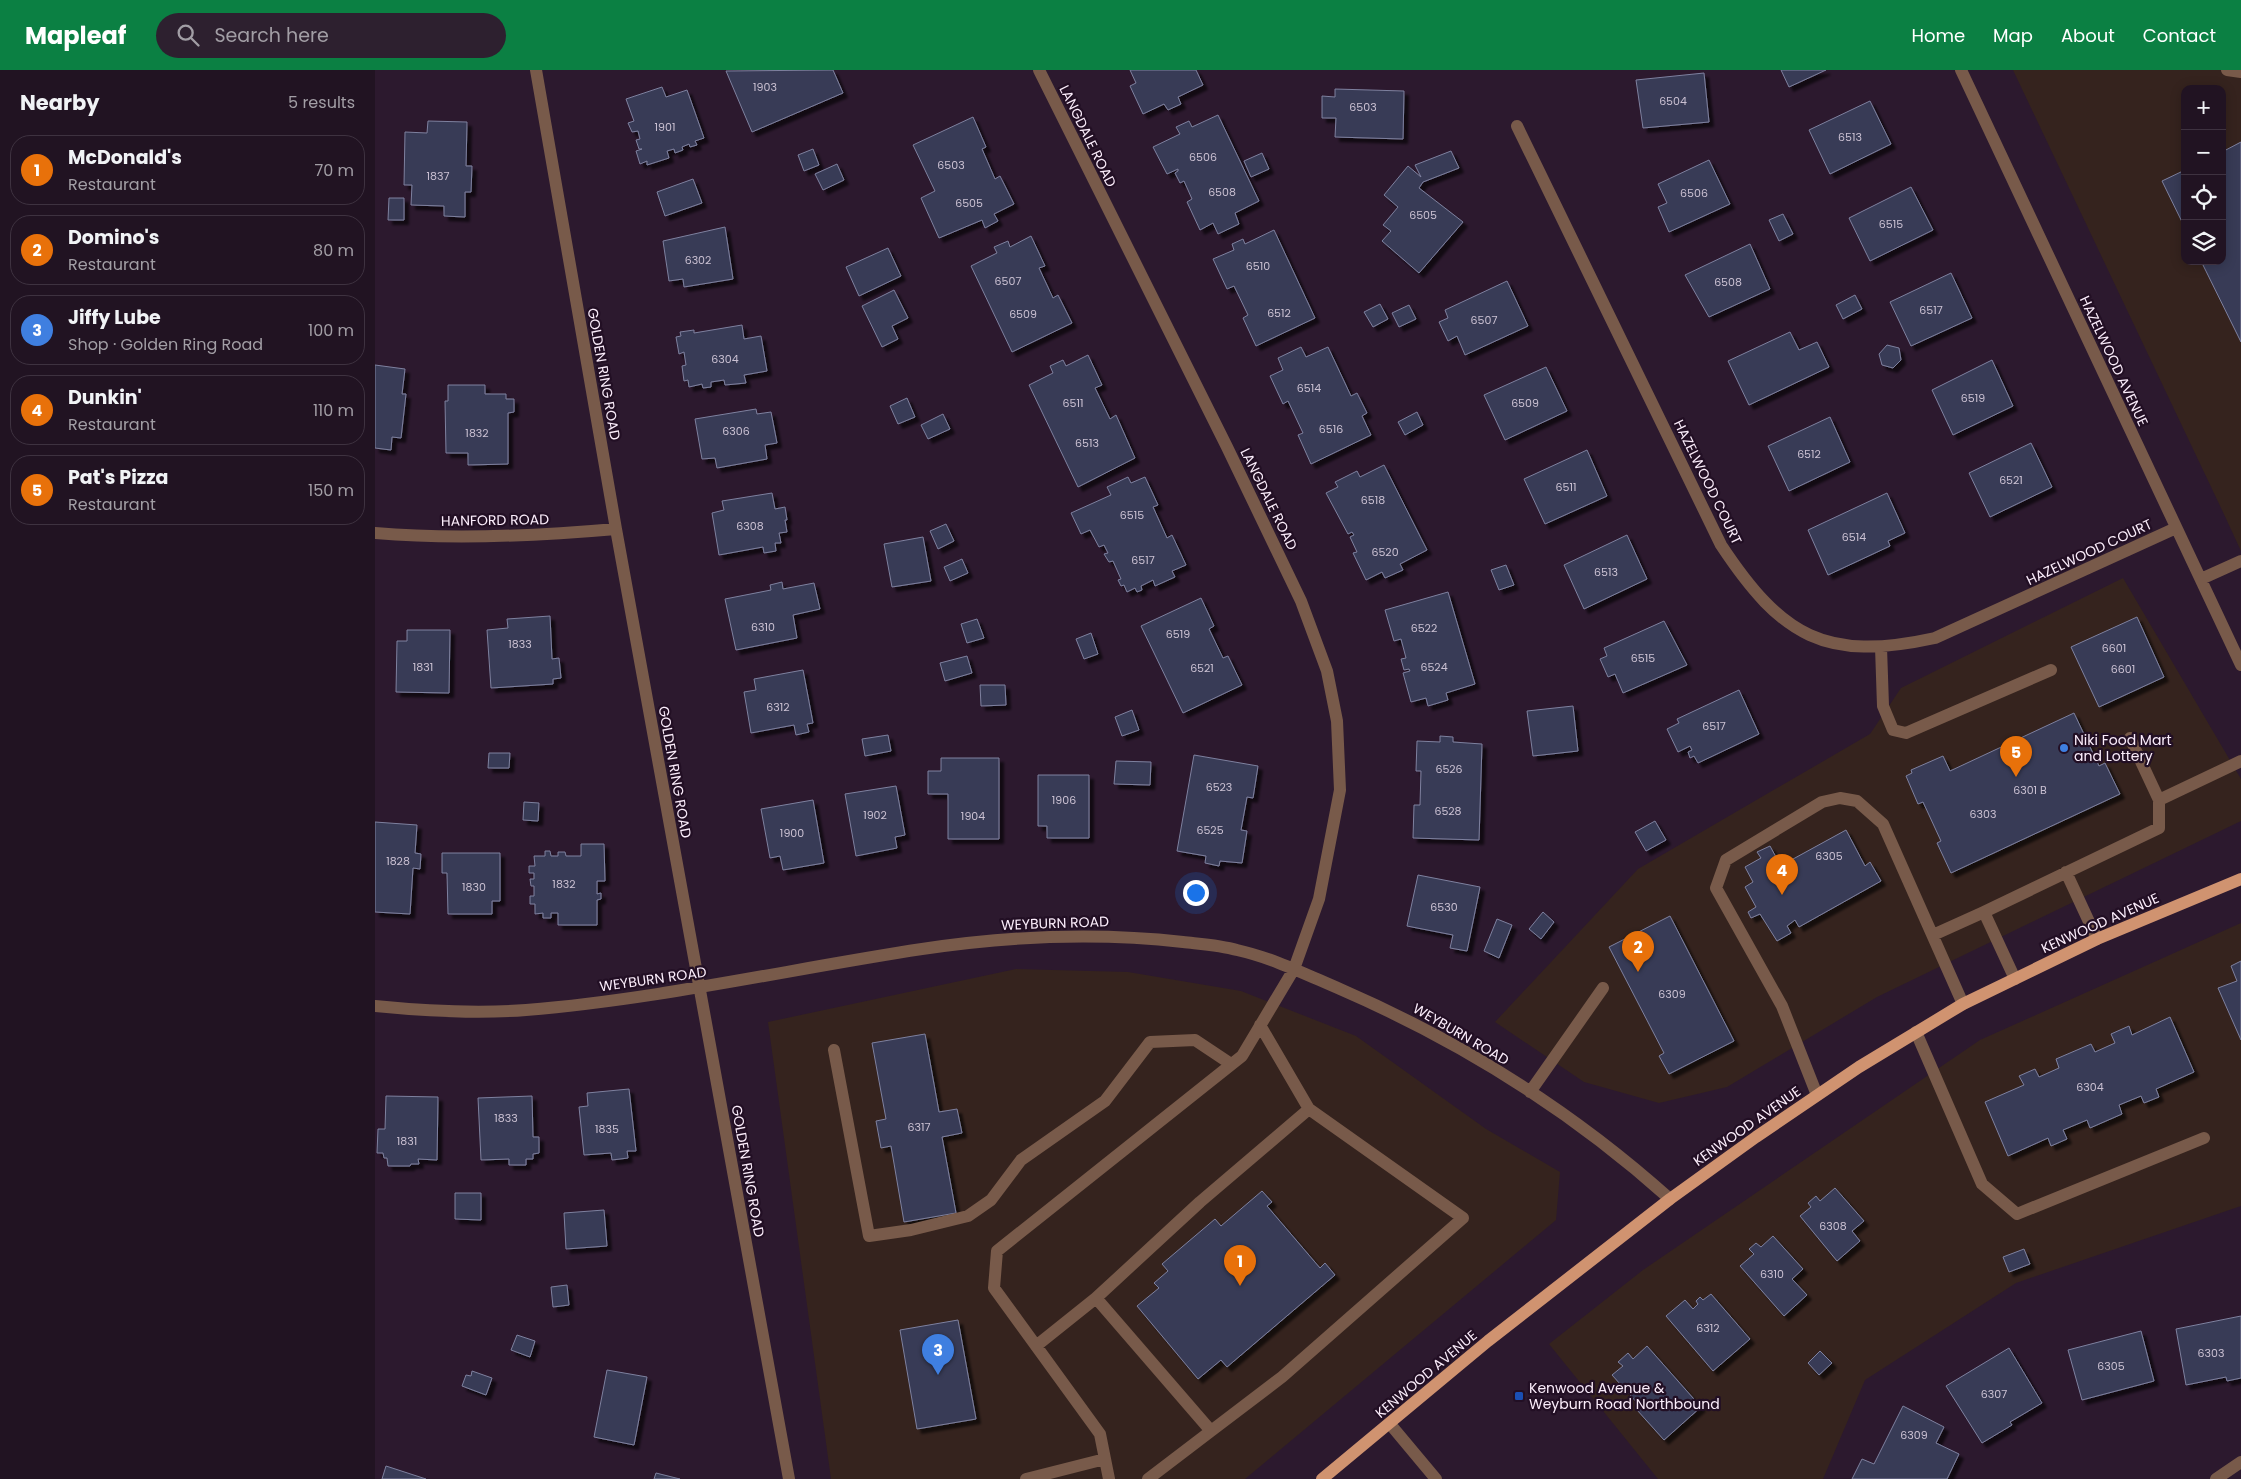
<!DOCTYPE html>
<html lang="en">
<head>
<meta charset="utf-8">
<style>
  body { margin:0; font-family:Poppins,sans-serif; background:#2d202f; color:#f1f3f6 }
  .controls { position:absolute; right:15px; top:15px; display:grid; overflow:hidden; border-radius:10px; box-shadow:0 2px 12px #0003 }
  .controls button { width:45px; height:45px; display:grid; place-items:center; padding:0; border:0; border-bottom:1px solid #3e3240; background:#211322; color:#f1f3f6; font:25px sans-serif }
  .you { position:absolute; left:820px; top:822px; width:18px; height:18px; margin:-12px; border:4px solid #fff; border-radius:50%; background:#1a73e8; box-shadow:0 0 0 8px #1a73e833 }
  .badge { display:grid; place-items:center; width:32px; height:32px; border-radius:50%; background:#0b8043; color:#fff; font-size:16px; font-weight:700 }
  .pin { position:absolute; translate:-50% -41px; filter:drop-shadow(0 1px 2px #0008) }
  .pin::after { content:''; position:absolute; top:26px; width:18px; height:15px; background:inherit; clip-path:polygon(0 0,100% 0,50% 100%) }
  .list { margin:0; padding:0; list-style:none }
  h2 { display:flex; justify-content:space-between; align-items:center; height:65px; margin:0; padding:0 20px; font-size:21px }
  h2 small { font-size:16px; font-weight:400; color:#a29ea5 }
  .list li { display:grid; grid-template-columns:32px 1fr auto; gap:15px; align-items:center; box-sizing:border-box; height:70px; margin:0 10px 10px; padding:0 10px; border:1px solid #3e3240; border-radius:20px }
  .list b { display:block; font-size:19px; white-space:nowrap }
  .list p { margin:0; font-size:16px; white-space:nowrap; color:#a29ea5 }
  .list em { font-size:16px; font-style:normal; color:#a29ea5 }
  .icon { flex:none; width:28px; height:28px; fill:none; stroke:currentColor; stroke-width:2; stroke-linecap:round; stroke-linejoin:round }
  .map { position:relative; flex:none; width:1866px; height:1409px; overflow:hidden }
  header { display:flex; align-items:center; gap:30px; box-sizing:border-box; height:70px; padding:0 25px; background:#0b8043; color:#fff }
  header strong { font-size:24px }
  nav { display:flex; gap:28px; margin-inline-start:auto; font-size:18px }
  .search { width:350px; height:45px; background:#2d202f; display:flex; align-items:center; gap:12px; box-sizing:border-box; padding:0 18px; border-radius:28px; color:#a29ea5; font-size:19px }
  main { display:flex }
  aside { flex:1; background:#211322 }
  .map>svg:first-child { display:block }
  .commercial { fill:#35231e; fill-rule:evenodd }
  .building { fill:#393b56; stroke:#7e819f; filter:url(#shadow) }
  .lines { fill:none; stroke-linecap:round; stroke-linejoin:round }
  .minor { stroke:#785a4a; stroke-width:12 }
  .major { stroke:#d09370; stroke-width:12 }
  .shop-dot { fill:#3f7fe0; stroke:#220f24; stroke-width:2 }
  .transit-dot { fill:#1a4fb4; stroke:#220f24; stroke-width:2 }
  .labels { text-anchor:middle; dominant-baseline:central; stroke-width:4.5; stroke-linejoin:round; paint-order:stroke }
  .number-label { font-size:11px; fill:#cac0d2 }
  .street-label { font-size:14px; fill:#fbedfb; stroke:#220f24 }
  .poi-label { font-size:14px; fill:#fbedfb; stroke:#220f24; text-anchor:start }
</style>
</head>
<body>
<header>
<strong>Mapleaf</strong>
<div class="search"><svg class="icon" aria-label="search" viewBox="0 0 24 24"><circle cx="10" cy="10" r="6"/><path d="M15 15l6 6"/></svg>Search here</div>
<nav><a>Home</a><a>Map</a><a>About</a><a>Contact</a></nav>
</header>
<main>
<aside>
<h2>Nearby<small>5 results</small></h2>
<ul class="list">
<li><span class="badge" style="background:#e8710a">1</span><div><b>McDonald's</b><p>Restaurant</p></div><em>70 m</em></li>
<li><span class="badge" style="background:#e8710a">2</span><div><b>Domino's</b><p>Restaurant</p></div><em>80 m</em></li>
<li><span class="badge" style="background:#3f7fe0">3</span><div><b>Jiffy Lube</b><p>Shop · Golden Ring Road</p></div><em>100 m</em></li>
<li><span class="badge" style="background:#e8710a">4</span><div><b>Dunkin'</b><p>Restaurant</p></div><em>110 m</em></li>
<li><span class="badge" style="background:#e8710a">5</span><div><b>Pat's Pizza</b><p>Restaurant</p></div><em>150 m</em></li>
</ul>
</aside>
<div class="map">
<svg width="1866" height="1409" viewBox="0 0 1866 1409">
  <defs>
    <filter id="shadow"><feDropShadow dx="4.5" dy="4.5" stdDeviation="1" flood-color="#0009"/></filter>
  </defs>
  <rect width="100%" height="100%" fill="#2c192e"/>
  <path class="commercial" d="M1638,0H1866V481L1847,440ZM1810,19H1847V191H1810Z
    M1748,508L1866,709V751L1502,927L1352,1017L1284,1033L1209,1012L1120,952L1263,799L1495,664L1526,618Z
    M1866,853V1136L1641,1213L1490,1310L1448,1409H1283L1174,1274L1268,1200L1605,970Z
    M641,899L753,902L866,921L981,966L1111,1059L1185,1102L1181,1150L870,1409H456L393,952Z"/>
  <path class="building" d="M458,0L468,23L377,62L351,1Z
    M755,0H821L828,15L803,27L806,34L793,40L789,34L768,44L755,16L761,13Z
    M1406,0H1451L1414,17Z
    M1329,3L1334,52L1268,58L1261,10Z
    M287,17L291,27L312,20L329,68L320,71L322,75L315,77L314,74L307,77L308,80L300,83L299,79L292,81L294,88L272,95V91L265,94L261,81L267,79H264L261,70L265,69L263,61L257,62L253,53L259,51L251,29Z
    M960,19L1029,21L1028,69L960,67L961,48H947V26L960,27Z
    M1495,31L1516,74L1455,104L1434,60Z
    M843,45L884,131L860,143L864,154L843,164L838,153L825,160L812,132L817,129L809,111L805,113L800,103L803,101V99L792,104L778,77L805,64L801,57L814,51L817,57Z
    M598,47L611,77L607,79L620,109L625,106L639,134L619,144L623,151L610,158L607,150L564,168L546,128L560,121L538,75Z
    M53,51L92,52L91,96H97L96,122H90V147L69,146V136L36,135L37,115H29L30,62L52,63Z
    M1866,72V272L1826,191H1847V82Z
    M438,79L444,95L429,101L423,85Z
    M1076,81L1084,98L1048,112L1044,118L1088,152L1044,203L1007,171L1016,161L1008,155L1023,137L1009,125L1033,96L1046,107L1040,95Z
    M887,83L894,99L876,107L869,91Z
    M1334,90L1355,134L1294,162L1283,137L1292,133L1283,114Z
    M462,94L469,110L448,120L440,104Z
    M1810,100V158L1787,111Z
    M318,109L327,133L290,146L282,122Z
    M1536,117L1558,160L1495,191L1474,148Z
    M14,128H29V150H13Z
    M1408,144L1418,164L1404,171L1394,150Z
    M350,157L358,209L309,217L308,209L294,211L288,171Z
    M899,160L940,248L881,276L868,248L873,245L859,216L852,219L838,189L859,180L857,174L868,169L870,174Z
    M656,166L670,196L664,198L678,228L683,225L697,253L637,282L596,196L622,183L619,177L633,171L635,177Z
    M1375,174L1395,219L1334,247L1310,205Z
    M513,178L526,206L484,226L471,197Z
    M1576,203L1597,248L1536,276L1515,232Z
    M1132,211L1153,256L1090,285L1082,266L1073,271L1064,252L1073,248L1070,240Z
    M519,220L533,248L517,256L523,269L507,277L487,236Z
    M1480,225L1487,239L1468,249L1461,235Z
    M1005,234L1013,249L998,257L989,242Z
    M1034,235L1041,249L1024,257L1017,243Z
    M367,255L369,269L386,266L392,301L369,305L371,313L350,315L349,310L336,312V317L328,318L327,314L314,317L313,310L309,311L307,296L311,295L309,282L304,284L301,267L306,266L305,262L319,260V263Z
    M1415,262L1424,280L1442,272L1454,297L1374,335L1353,291Z
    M1512,275L1524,278L1526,290L1518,298L1507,295L1504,284Z
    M926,277L931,287L953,277L976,326L982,323L992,343L987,346L996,365L936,394L923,365L928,363L913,331L908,334L895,306L908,300L903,288Z
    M713,285L727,315L720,318L735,349L741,345L760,388L703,417L654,315L678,303L675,296L688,290L691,296Z
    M1617,290L1638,336L1578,365L1557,320Z
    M0,295L30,299L27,324H31L26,368L17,367L16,380L0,378Z
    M1171,297L1192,341L1130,370L1109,325Z
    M73,315H110V324H131V329H139V342L133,343V394L93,395V383H71L70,331H73Z
    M532,328L540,347L523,354L515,336Z
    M381,339L382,344L396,342L402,373L390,375L392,389L342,398L340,388L327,389L320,349Z
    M1042,342L1048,355L1030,365L1023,352Z
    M568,344L575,359L553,369L546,355Z
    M1455,347L1475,392L1414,421L1393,376Z
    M1656,373L1677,417L1615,447L1594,403Z
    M1212,380L1232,426L1170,454L1149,409Z
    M1009,395L1052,480L1025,494L1028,500L1010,508L1007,502L991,510L978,483L982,482L975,467L979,465L977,462L973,464L951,423L963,417L960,412L982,401L985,407Z
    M753,407L756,413L770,407L783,435L778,437L792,468L797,465L811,495L797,501L800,507L780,516L778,510L766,516L767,520L762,522L760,518L752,522L749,515L746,516L743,510L746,509L738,491L734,492L729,484L733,483L729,475L724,477L715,460L706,464L696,443L736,425L732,417Z
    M397,423L400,439L410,437L412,450H410L412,462L404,463L406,473H400L401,481L389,483L388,477L344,485L337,443L349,440L347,431Z
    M1512,423L1530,463L1513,471L1515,476L1453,505L1433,460Z
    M571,454L579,471L563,479L555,461Z
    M1252,465L1272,509L1209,539L1189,495Z
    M548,467L556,511L517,517L509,474Z
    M587,489L593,503L575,511L569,497Z
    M1131,495L1139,515L1124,520L1116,500Z
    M407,512L408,519L439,513L445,539L418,545L422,568L361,580L350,529L396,520L395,515Z
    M1073,522L1100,614L1071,623L1073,630L1053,636L1051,628L1036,632L1028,603L1035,601L1034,599L1029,600L1026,589L1031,588L1026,569L1019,571L1010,540Z
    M826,528L839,556L834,559L848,588L853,586L867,615L808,643L766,556Z
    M175,546L177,589L184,588L186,608L178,609V614L116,618L112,560L133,558L132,549Z
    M1762,547L1789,607L1724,637L1696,577Z
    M602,549L609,568L592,573L586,554Z
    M1289,551L1312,595L1248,623L1240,604L1233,607L1225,589L1232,586L1229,578Z
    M32,560H75L74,623L21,622L22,571H32Z
    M716,563L723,584L709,589L701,569Z
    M592,586L597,603L570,611L565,593Z
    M428,600L438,653L432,654L434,662L421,665L419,655L376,663L369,622L381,620L379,609Z
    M605,615H630L631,635L606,636Z
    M1364,620L1384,664L1323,693L1319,686L1315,688L1313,682L1317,680L1315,676L1303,682L1292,659L1304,653L1302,649Z
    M1198,636L1203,681L1158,686L1152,641Z
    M757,640L764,660L747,666L740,647Z
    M1699,643L1724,696L1730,693L1745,724L1576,803L1562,773L1566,771L1548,732L1543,734L1531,706L1537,703L1536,700L1568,686L1575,701Z
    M513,665L516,681L490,686L487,669Z
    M1065,666L1078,667V672L1107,674L1104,770L1038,768L1039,735H1045L1046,701H1041L1042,671L1065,672Z
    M114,683H135L134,698H113Z
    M819,685L883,696L878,728L872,727L866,760L872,761L867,793L845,791L844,796L830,793L831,786L802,781Z
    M566,688H624V769H573V724H553V701H566Z
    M741,691L776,692L775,715L739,714Z
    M663,705H714V768H672V756H663Z
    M521,716L530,765L520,767L522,778L481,786L470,724Z
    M438,730L449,793L408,800L405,786L395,788L386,739Z
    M149,732L164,733L163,751L148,750Z
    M1280,751L1291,770L1271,781L1260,762Z
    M0,752L42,755L40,783L46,784L45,799L38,798L35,844L0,842Z
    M1471,760L1490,796L1495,792L1506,811L1424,857L1420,850L1412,856L1416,863L1402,871L1385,844L1376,848L1373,842L1381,837L1370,817L1378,812L1370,797L1386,788L1382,782L1395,776L1402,789L1395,793L1398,800Z
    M206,774H229L230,811H222V824L226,823V829L222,830V855H183V843H176V848H168V843L160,844V834H155V826H159V816H156L155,809H159V803H154V796H160L159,786H170V781H175L176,786H183V782H190L191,786H206Z
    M67,783H125V831H117V844H73L72,803H67Z
    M1043,805L1105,817L1092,881L1075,878L1078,865L1032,856Z
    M1168,842L1179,852L1166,869L1154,859Z
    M1295,846L1359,971L1294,1004L1284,986L1289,983L1234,877Z
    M1122,849L1137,855L1124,888L1109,881Z
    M1866,891V970L1843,918L1862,911L1856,896Z
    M1795,947L1819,1002L1781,1019L1784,1027L1769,1033L1766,1026L1744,1035L1747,1044L1715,1058L1712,1050L1688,1060L1692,1069L1676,1076L1673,1068L1633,1086L1610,1032L1649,1015L1644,1006L1660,999L1664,1007L1684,998L1681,989L1716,974L1720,982L1740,973L1736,964L1754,956L1757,965Z
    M550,964L564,1042L582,1039L587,1063L567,1067L581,1143L529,1152L516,1076L506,1078L501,1051L511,1049L497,973Z
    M254,1019L261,1081H252L253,1088L237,1090L236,1083L209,1085L204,1037L213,1036L212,1023Z
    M11,1026L63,1027L62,1090L43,1089L44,1094H36L35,1096H13L12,1088H9L8,1083H2L3,1059H10Z
    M157,1026L158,1067H164V1083L158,1084V1089H151V1095H134V1089L106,1090L103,1028Z
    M1460,1118L1489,1151L1477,1161L1485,1171L1462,1191L1425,1146L1436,1137L1433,1133L1441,1126L1445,1131Z
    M887,1121L897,1132L892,1136L945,1198L950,1193L960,1205L852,1297L846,1290L823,1309L762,1236L784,1218L779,1213L793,1201L787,1194L840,1149L846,1156Z
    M80,1123H106V1150L80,1149Z
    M229,1140L232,1176L191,1179L189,1143Z
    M1398,1166L1428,1199L1417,1209L1432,1225L1409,1246L1365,1196L1379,1184L1374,1179L1381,1173L1386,1177Z
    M1649,1179L1655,1194L1634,1202L1628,1187Z
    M192,1215L194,1235L178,1237L176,1217Z
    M1336,1224L1375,1269L1338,1301L1291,1246L1310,1230L1318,1239L1323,1234L1321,1231L1325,1227L1328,1230Z
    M1866,1246V1308L1852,1311L1851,1307L1811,1315L1801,1259Z
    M583,1250L601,1349L542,1359L525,1260Z
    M1766,1261L1779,1311L1707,1330L1693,1280Z
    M142,1265L160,1271L155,1287L136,1280Z
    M1272,1276L1326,1337L1289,1370L1262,1340L1265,1336L1237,1305L1248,1296L1243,1292L1253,1283L1258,1289Z
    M1634,1278L1667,1333L1635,1352L1637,1355L1607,1373L1571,1316Z
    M1445,1281L1457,1293L1444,1305L1433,1293Z
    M232,1300L272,1307L259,1375L219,1367Z
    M97,1301L117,1308L111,1325L87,1316L91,1305L96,1306Z
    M1528,1336L1569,1357L1561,1373L1584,1384L1572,1409H1477L1487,1389L1499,1394Z
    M11,1396L51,1409H7Z
    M281,1403L305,1409H279Z"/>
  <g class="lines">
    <path class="minor" d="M161,0L241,459L414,1409
      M664,0L852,377L926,531L952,601L962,651L965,720L944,829L919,899L867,986L622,1181L619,1218L725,1364L734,1409
      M1586,0L1866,595
      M1852,0L1866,2
      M1142,56L1346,475C1407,567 1450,592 1560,568L1801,458
      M0,463C80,470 161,466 241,459
      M1826,509L1866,491
      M1506,577L1508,636L1518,660L1531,663L1676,600
      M1755,668L1784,730
      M1691,802L1722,869
      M1558,865L1609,842
      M1640,909L1609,842L1784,758V730L1866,691
      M0,936C50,941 101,944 151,940C285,929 415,899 547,879C634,866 720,862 808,872C826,874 845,875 862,880C898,888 932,905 965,919C1085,971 1198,1042 1295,1129
      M1541,962L1607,1114L1642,1144L1829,1068
      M459,980L494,1166L536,1160L593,1146L616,1130L646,1090L730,1031L775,972L820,970L856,994
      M1155,1022L1228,918
      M1442,1025L1407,936L1341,818L1351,790L1447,732L1465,728L1482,731L1508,754L1588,934
      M721,1228L825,1132L934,1039
      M661,1276L721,1228L836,1361L773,1409
      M1015,1354L1061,1409
      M836,1361L907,1307L1088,1148L934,1039L885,955
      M651,1409L730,1389
      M1841,1409L1866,1392"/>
    <path class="major" d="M947,1409L1113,1271L1295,1129L1381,1067L1484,997L1588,934L1722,869L1866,809"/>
  </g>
  <circle class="shop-dot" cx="1689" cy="678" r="5"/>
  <rect class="transit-dot" x="1139" y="1321" width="10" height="10" rx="2.5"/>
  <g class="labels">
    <g class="number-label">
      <text x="390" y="17">1903</text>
      <text x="1298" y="31">6504</text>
      <text x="988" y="37">6503</text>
      <text x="290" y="57">1901</text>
      <text x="1475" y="67">6513</text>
      <text x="828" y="87">6506</text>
      <text x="576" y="95">6503</text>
      <text x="63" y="106">1837</text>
      <text x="847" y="122">6508</text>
      <text x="1319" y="123">6506</text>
      <text x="594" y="133">6505</text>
      <text x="1048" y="145">6505</text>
      <text x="1516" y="154">6515</text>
      <text x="323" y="190">6302</text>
      <text x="883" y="196">6510</text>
      <text x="633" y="211">6507</text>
      <text x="1353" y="212">6508</text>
      <text x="1556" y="240">6517</text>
      <text x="904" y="243">6512</text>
      <text x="648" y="244">6509</text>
      <text x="1109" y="250">6507</text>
      <text x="350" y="289">6304</text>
      <text x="934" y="318">6514</text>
      <text x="1598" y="328">6519</text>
      <text x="698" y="333">6511</text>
      <text x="1150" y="333">6509</text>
      <text x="956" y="359">6516</text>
      <text x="361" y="361">6306</text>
      <text x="102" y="363">1832</text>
      <text x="712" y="373">6513</text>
      <text x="1434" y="384">6512</text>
      <text x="1636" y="410">6521</text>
      <text x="1191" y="417">6511</text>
      <text x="998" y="430">6518</text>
      <text x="757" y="445">6515</text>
      <text x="375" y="456">6308</text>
      <text x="1479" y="467">6514</text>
      <text x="1010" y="482">6520</text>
      <text x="768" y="490">6517</text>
      <text x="1231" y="502">6513</text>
      <text x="388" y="557">6310</text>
      <text x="1049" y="558">6522</text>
      <text x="803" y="564">6519</text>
      <text x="145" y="574">1833</text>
      <text x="1739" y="578">6601</text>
      <text x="1268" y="588">6515</text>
      <text x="48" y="597">1831</text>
      <text x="1059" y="597">6524</text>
      <text x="827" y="598">6521</text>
      <text x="1748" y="599">6601</text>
      <text x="403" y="637">6312</text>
      <text x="1339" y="656">6517</text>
      <text x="1074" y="699">6526</text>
      <text x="844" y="717">6523</text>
      <text x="1655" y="720">6301 B</text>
      <text x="689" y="730">1906</text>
      <text x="1073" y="741">6528</text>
      <text x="1608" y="744">6303</text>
      <text x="500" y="745">1902</text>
      <text x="598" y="746">1904</text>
      <text x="835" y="760">6525</text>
      <text x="417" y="763">1900</text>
      <text x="1454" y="786">6305</text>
      <text x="23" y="791">1828</text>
      <text x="189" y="814">1832</text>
      <text x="99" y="817">1830</text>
      <text x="1069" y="837">6530</text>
      <text x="1297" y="924">6309</text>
      <text x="1715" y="1017">6304</text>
      <text x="131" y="1048">1833</text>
      <text x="544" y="1057">6317</text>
      <text x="232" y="1059">1835</text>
      <text x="32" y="1071">1831</text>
      <text x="1458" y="1156">6308</text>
      <text x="1397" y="1204">6310</text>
      <text x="1333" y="1258">6312</text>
      <text x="1836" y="1283">6303</text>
      <text x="1736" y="1296">6305</text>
      <text x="1619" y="1324">6307</text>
      <text x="1539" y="1365">6309</text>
    </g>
    <g class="street-label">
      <text transform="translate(713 66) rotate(64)">LANGDALE ROAD</text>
      <text transform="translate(1739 291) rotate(65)">HAZELWOOD AVENUE</text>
      <text transform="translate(229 304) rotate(80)">GOLDEN RING ROAD</text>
      <text transform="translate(1333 412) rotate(64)">HAZELWOOD COURT</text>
      <text transform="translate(894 429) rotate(64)">LANGDALE ROAD</text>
      <text transform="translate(120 450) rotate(-1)">HANFORD ROAD</text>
      <text transform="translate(1714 482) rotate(-25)">HAZELWOOD COURT</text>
      <text transform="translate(300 702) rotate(80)">GOLDEN RING ROAD</text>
      <text transform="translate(680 853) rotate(-2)">WEYBURN ROAD</text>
      <text transform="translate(1725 853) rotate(-24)">KENWOOD AVENUE</text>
      <text transform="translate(278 909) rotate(-8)">WEYBURN ROAD</text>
      <text transform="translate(1086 964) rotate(30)">WEYBURN ROAD</text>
      <text transform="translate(1372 1056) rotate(-35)">KENWOOD AVENUE</text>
      <text transform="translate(373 1101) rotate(80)">GOLDEN RING ROAD</text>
      <text transform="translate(1051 1304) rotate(-40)">KENWOOD AVENUE</text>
    </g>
    <g class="poi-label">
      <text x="1699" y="670">Niki Food Mart<tspan x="1699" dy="16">and Lottery</tspan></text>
      <text x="1154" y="1318">Kenwood Avenue &amp;<tspan x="1154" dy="16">Weyburn Road Northbound</tspan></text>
    </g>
  </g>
</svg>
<div class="controls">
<button>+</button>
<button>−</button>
<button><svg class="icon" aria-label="locate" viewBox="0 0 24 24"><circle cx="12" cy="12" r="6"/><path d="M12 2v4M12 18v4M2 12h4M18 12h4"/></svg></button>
<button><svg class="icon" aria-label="layers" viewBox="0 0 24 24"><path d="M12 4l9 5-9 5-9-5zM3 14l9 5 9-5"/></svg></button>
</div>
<div class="you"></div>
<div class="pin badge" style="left:865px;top:1216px;background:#e8710a">1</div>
<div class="pin badge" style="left:1263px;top:902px;background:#e8710a">2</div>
<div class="pin badge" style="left:563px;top:1305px;background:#3f7fe0">3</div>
<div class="pin badge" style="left:1407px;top:825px;background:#e8710a">4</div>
<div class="pin badge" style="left:1641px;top:707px;background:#e8710a">5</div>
</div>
</main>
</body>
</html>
